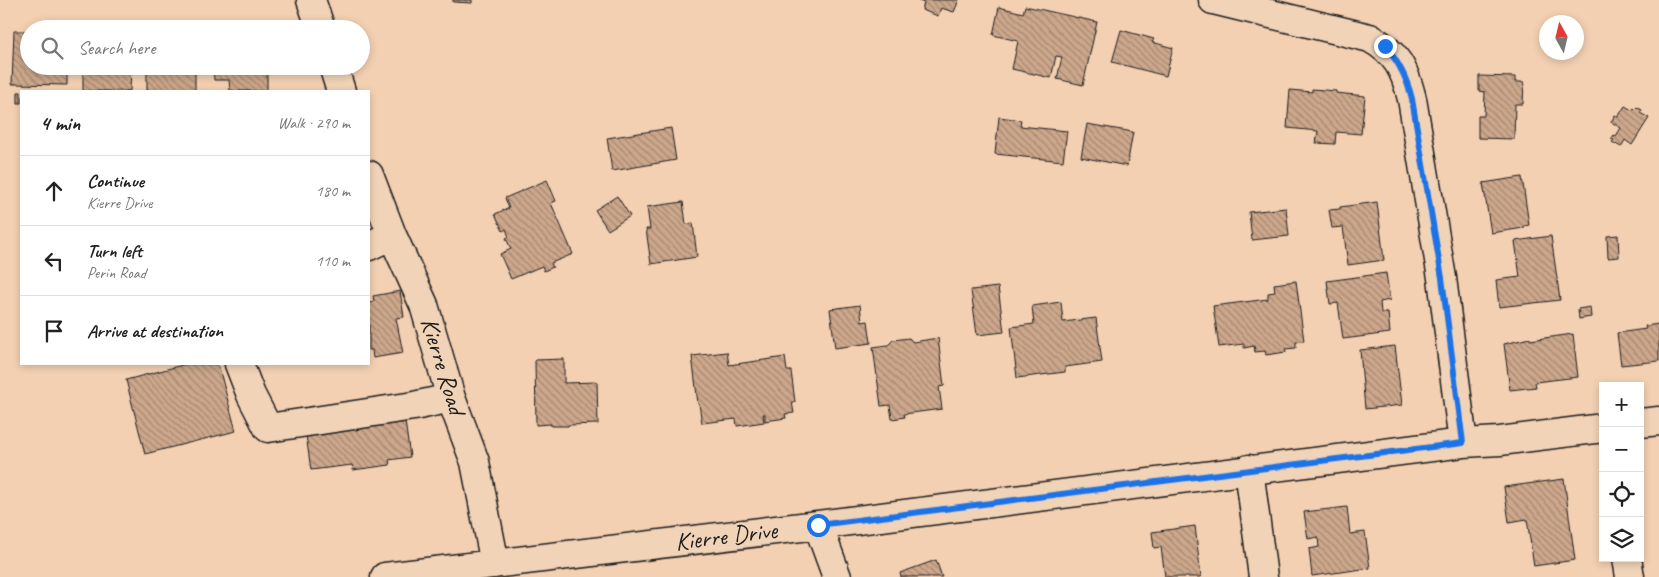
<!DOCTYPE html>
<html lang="en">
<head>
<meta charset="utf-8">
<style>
  body { margin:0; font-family:Caveat,sans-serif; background:#f2f2f2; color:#222 }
  .controls { position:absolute; right:15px; bottom:15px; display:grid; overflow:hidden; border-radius:0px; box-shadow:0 2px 8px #0003 }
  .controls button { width:45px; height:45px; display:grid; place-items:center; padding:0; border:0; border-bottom:1px solid #e0e0e0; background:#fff; color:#222; font:25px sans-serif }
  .compass { position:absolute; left:1539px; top:15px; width:45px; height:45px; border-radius:50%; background:#fff; box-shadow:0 2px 8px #0003; rotate:352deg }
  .stop { position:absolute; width:15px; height:15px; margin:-11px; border:4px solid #1a73e8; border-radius:50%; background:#fff }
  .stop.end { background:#1a73e8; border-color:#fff; box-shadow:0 1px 5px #0008 }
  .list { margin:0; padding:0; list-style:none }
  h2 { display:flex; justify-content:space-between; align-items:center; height:65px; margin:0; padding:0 20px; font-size:21px }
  h2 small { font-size:16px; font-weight:400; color:#767676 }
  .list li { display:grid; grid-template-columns:32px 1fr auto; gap:15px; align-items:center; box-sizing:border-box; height:70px; padding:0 20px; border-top:1px solid #e0e0e0 }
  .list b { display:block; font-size:19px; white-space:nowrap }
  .list p { margin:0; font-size:16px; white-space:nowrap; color:#767676 }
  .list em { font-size:16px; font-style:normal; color:#767676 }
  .icon { flex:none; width:28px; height:28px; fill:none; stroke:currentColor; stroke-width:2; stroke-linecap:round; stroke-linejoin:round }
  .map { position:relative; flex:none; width:1659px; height:577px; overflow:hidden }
  .search { position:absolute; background:#fff; box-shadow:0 2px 8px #0003; left:20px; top:20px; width:350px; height:55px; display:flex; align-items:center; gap:12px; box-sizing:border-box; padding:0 18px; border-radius:28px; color:#767676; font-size:19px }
  .panel { position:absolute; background:#fff; box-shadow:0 2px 8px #0003; left:20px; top:90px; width:350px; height:275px; border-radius:0px }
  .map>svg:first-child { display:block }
  .building { fill:url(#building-back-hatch); stroke:#1c1c1c }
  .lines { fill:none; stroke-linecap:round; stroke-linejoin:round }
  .minor-casing { stroke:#1c1c1c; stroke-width:31 }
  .minor { stroke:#f1d3b7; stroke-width:28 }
  .route { stroke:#1a73e8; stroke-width:6 }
  .labels { text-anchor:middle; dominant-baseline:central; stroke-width:4.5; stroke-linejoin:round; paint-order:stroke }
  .street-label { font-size:25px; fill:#1c1c1c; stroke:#f1d3b7 }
</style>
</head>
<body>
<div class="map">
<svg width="1659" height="577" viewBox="0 0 1659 577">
  <defs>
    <pattern id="building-back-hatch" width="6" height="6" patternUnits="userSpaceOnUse" patternTransform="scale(1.25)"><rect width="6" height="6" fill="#cca78b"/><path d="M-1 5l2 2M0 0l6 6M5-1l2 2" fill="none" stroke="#a58771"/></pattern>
  </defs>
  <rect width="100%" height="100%" fill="#f3d0b2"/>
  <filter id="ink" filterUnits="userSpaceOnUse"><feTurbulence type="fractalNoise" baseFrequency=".02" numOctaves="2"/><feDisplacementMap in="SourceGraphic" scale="10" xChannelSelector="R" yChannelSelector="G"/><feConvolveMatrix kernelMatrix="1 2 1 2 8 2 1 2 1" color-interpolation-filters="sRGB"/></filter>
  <g filter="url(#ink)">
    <path class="building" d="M453,0H472V3L453,2Z
      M916,0H959L954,12L941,8L938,16L922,10L924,3Z
      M1025,6L1097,22L1083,85L1057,79L1062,57L1056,56L1051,78L1012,69L1018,41L993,35L999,7L1023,13Z
      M1121,30L1154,39L1152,42L1173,48L1166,76L1112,62Z
      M14,31H29V66H67V85L12,84Z
      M83,66H131L130,91H83Z
      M147,66H195V91H147Z
      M213,66H267V91H230L229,80H214Z
      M1479,76L1515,77V82H1524L1523,104H1515L1514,139L1478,138V116H1484L1485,92L1479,91Z
      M1312,89L1336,91V93L1365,96L1361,134L1336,132L1335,144L1316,143L1318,131L1287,128L1290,90L1312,92Z
      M18,92H21V103H18Z
      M1625,106L1632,110L1634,108L1635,109L1637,107L1642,110L1640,113L1649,118L1632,145L1625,140L1621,147L1612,142L1614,140L1611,139L1614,135L1616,136L1621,128L1611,122L1615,115L1618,117Z
      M999,117L1021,120L1020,126L1067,131L1063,161L995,154Z
      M1087,124L1133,132L1127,166L1081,157Z
      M671,128L676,160L612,171L607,138Z
      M1522,177L1529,225L1524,226V228L1491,233L1483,183Z
      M547,180L556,201L551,203L573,254L551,263L553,267L544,271L542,266L511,279L500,254L511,249L506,238L509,237L506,229L503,231L495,214L509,208L505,198Z
      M617,196L630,216L608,230L595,210Z
      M683,202L686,224L693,223L697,257L651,264L646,229H650L647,207Z
      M1377,202L1384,260L1348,265L1343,227L1332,228L1329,210L1340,209V207Z
      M1286,208L1289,236L1252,240L1249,212Z
      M1618,235L1619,257L1608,258L1607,236Z
      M1551,236L1560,300L1499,307L1496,280L1520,277L1515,241Z
      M1386,273L1390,300L1380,302L1381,313H1388L1390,333L1343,339L1338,303L1330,304L1327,281Z
      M1296,281L1304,341L1296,342V348L1285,349L1286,352L1266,355L1265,351L1255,352L1254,346L1244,348V344L1219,347L1213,306L1268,299V293L1275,292L1274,284Z
      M998,287L1004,332L977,335L971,290Z
      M400,291L404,317L396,318L403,353L373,358L372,350H369V303L374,302L373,296Z
      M1061,302L1063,322L1096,318L1102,362L1065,367V372L1017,378L1011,327L1034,324L1032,306Z
      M860,305L862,322L868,321L871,343L835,348L830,309Z
      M1590,307L1591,317L1579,319L1578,309Z
      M1659,324V361L1621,365L1617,333L1646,329L1645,326Z
      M1573,334L1578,377L1535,382L1536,387L1510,390L1504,344L1530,338V340Z
      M909,338L913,342L938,338L944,386L939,387L942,409L904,414L905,417L892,419L890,405L881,406L873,347L888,345L893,340Z
      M1395,346L1402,405L1365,409L1360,350Z
      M727,352L729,365L785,357L787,371H791L795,402H792L794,413L785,414L786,418L765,421V414H763L764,422L737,426L736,419L702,423L699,404H698L692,356Z
      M564,359V383L597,382L598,424L568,425V426H551V424L536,425L535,360Z
      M186,364H218L236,431L145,454L126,380Z
      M405,421L410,457L389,460L390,465L353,470L352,465L311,470L306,435Z
      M1564,479L1575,560L1534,566L1527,519L1509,522L1504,487Z
      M1347,507L1350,534L1365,532L1370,568L1312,576L1309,549L1319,547L1318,537L1308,539L1304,512Z
      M1195,526L1201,577H1165L1161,547L1154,548L1152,532Z
      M936,560L942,577H901L900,573Z"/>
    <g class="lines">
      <defs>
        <path id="minor" d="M311,0L321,29
          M1213,0L1370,38C1397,53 1405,70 1412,99L1442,278L1463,443
          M333,66L341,91
          M369,175L392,235L424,305L451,398L475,462L495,564
          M369,246L392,235
          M239,364L251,395L268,428L414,406L451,398
          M1640,423L1659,421
          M1249,469L1263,577
          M818,525L837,577
          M1627,558L1630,577
          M385,577L818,525L1463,443L1500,441L1603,428"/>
      </defs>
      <use href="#minor" class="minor-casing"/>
      <use href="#minor" class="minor"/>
    </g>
  </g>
  <g class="lines" filter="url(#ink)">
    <path class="route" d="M818,525L1463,443L1442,278L1412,99C1407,78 1399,62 1385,46"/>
  </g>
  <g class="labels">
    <g class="street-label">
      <text transform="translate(443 366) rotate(73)">Kierre Road</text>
      <text transform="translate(726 536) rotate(-7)">Kierre Drive</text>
    </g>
  </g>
</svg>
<div class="controls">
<button>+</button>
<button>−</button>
<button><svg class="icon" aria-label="locate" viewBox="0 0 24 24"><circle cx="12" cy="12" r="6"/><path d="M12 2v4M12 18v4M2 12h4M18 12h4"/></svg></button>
<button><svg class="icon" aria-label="layers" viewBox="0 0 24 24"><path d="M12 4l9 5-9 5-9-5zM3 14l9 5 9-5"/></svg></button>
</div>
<svg class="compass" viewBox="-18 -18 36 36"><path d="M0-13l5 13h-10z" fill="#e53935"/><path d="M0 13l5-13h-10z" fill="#767676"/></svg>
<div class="stop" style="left:818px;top:525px"></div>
<div class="stop end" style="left:1385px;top:46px"></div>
<div class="search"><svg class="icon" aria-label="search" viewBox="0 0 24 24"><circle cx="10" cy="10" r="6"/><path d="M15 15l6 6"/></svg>Search here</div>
<section class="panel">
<h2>4 min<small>Walk · 290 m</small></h2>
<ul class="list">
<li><svg class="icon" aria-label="ahead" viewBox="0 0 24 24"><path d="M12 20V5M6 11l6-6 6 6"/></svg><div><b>Continue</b><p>Kierre Drive</p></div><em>180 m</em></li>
<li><svg class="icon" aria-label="left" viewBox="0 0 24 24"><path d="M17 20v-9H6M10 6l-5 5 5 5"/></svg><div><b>Turn left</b><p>Perin Road</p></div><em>110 m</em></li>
<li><svg class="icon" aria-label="arrive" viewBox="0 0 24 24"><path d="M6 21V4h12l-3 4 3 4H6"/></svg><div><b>Arrive at destination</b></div></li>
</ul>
</section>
</div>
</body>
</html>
